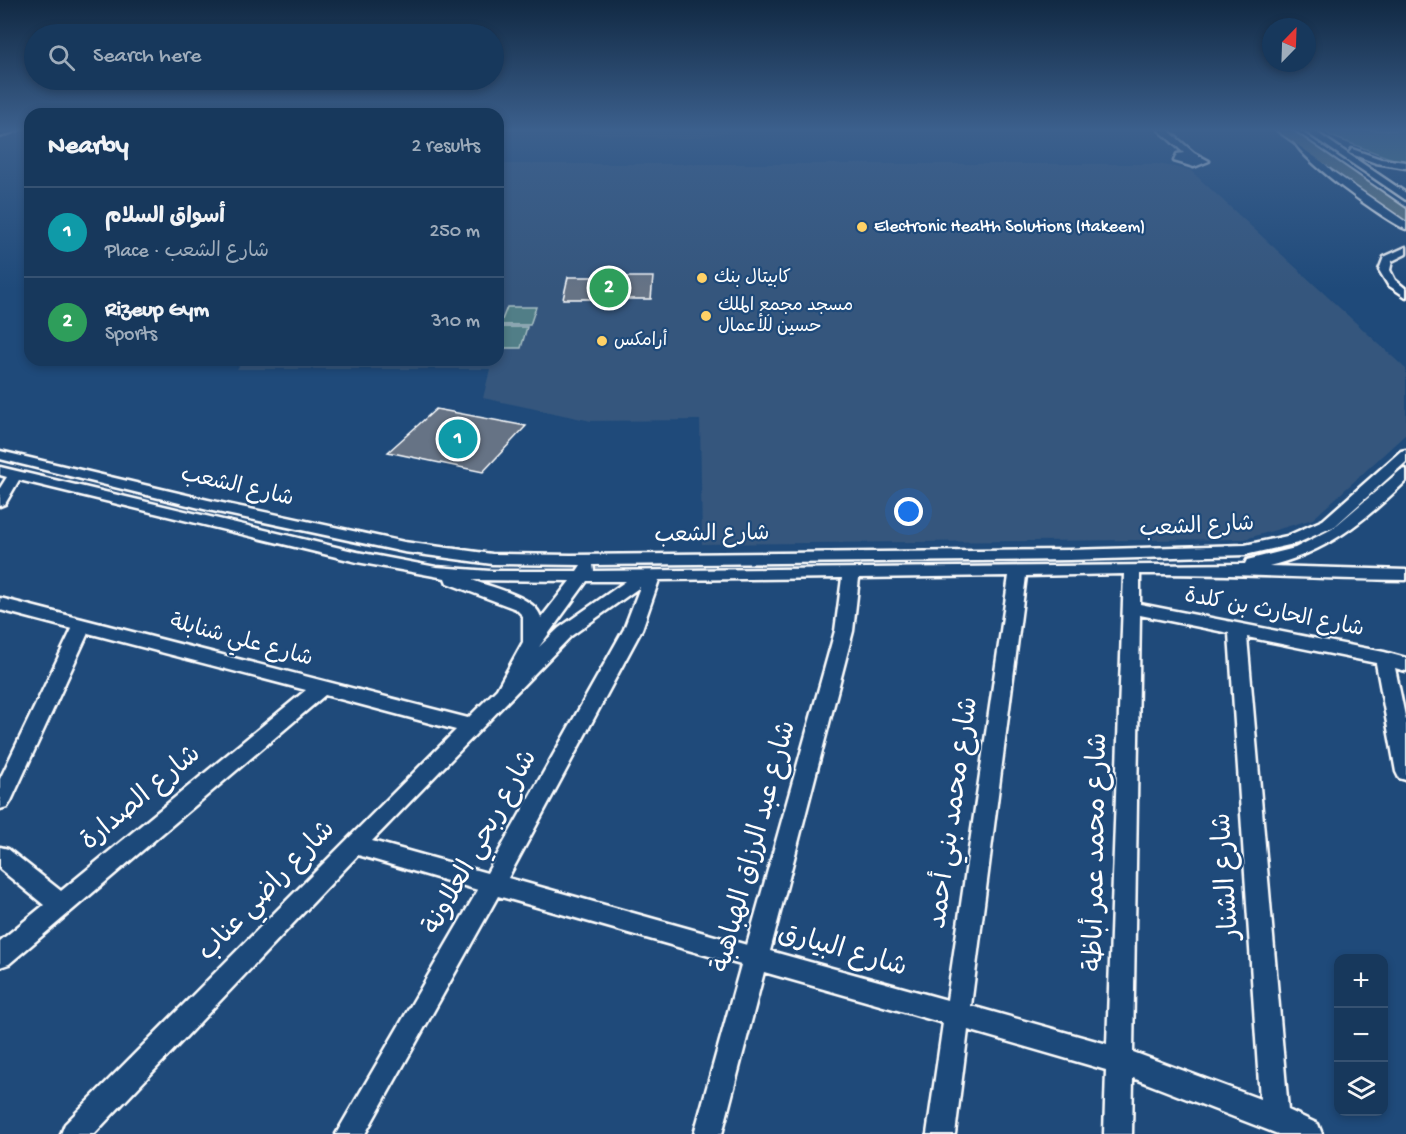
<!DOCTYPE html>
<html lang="en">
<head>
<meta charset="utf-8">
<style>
  body { margin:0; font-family:"Gochi Hand","Playpen Sans Arabic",sans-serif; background:#244365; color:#f1f3f6 }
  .controls { position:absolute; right:18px; bottom:18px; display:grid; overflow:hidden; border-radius:12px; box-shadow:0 3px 9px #0003 }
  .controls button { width:54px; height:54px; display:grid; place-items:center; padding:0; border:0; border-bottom:2px solid #365272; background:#17385c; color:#f1f3f6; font:30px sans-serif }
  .compass { position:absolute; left:1262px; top:18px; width:54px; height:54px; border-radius:50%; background:#17385c; box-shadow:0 3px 9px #0003; rotate:23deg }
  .you { position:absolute; left:909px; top:512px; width:21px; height:21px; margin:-15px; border:4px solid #fff; border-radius:50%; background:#1a73e8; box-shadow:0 0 0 9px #1a73e833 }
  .badge { display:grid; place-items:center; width:39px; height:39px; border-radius:50%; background:#ffd166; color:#fff; font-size:20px; font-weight:700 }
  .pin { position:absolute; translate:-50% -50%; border:3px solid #fff; box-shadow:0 2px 6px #0006 }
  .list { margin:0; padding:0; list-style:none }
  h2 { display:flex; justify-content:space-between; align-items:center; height:78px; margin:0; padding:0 24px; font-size:26px }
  h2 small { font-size:20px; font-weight:400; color:#9eacbb }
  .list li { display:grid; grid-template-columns:39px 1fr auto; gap:18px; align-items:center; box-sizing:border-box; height:90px; padding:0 24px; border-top:2px solid #365272 }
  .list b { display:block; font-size:22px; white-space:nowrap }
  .list p { margin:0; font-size:20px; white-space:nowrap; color:#9eacbb }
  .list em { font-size:20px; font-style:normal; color:#9eacbb }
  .icon { flex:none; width:33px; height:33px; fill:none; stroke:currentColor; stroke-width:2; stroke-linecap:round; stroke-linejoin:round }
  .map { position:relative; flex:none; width:1406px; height:1134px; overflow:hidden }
  .search { position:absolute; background:#17385c; box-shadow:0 3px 9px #0003; left:24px; top:24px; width:480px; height:66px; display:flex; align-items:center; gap:15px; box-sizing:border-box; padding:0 21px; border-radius:33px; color:#9eacbb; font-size:22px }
  .panel { position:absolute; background:#17385c; box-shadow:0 3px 9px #0003; left:24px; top:108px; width:480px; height:258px; border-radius:18px }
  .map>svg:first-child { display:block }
  .built { fill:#34567d }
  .green { fill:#517e87; stroke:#a8bec3; stroke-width:1.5 }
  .building { fill:#667385; stroke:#fff; stroke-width:1.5 }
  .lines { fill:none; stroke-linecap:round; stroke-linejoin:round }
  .minor-casing { stroke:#fff; stroke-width:5 }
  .highway-casing { stroke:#fff; stroke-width:4 }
  .minor { fill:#1f4a7a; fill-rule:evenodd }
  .highway { fill:#6b7e84; fill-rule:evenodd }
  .poi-dot { fill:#ffd166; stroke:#1f4a7a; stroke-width:2 }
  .labels { text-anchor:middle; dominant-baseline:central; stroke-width:4.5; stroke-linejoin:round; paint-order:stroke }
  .far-poi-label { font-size:18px; fill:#fff; stroke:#1f4a7a; text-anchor:start }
  .street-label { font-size:22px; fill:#fff; stroke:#1f4a7a }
  .near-street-label { font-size:27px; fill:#fff; stroke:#1f4a7a }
</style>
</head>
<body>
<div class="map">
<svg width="1406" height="1134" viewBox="0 0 1406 1134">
  <rect width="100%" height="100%" fill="#1f4a7a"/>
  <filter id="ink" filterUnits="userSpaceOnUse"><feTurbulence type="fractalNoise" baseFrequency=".0167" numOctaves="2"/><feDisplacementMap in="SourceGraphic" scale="12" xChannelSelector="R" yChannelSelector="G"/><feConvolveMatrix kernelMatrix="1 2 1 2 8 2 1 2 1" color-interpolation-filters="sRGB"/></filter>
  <g filter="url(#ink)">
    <path class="built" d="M521,130H744L686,139Z
      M498,164H1158L1190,170L1406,369V434L1313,519L1245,539L702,544L700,420L591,421L483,398L490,369H237L243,360H498Z"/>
    <path class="green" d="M1323,130H1406V164L1333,137Z
      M507,307H536L530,325H500Z
      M498,327H527L521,348H498Z"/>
    <path class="building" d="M568,277H653L651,299H563Z
      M436,409L526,426L483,472L388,452Z"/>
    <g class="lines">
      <defs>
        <path id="minor" d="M5,130H18L0,137V132Z
          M1159,130H1168L1194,153L1209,161L1194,167L1174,161L1177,154L1184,153Z
          M1303,130H1313L1406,193V200Z
          M1293,138H1299L1332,171L1406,222V229C1387,222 1295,156 1293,138Z
          M1352,149L1381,159L1406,162V168L1376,163L1349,153Z
          M1406,247V254L1392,261L1390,270L1395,280L1406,289V297L1388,285L1379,270L1384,257Z
          M1406,450V462L1335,526L1298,543L1245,555L1070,560L593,565L594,571L1245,564L1247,560L1295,548L1332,529L1401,470L1406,469V481C1365,521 1325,553 1269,566L1406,570V580C1317,579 1229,573 1140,574V604L1384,652L1406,658V671L1395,668L1406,721V780L1399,778L1396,772L1376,663L1247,637L1288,1110L1318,1124L1322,1134H1278L1133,1078L1132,1134H1104L1106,1070L968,1030L955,1134H927L943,1023L764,972L722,1134H694L741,965L498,896L365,1134H336L478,890L358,855L94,1134H61L65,1124L456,730L325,695L9,964L0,967V941L44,905L0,869V847L8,849L61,891L306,690L88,633L11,801L7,807L0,809V779L72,629L0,610V598L468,718L497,689L523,642V616L516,609L447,583L445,578L357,562L19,480L5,504L0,506V488L7,477L0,475V467L357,552L436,567L490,571H577L581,565L492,564L404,552L208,510L0,459V451L208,500L404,542L492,554L571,555L1070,550L1245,545L1287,536L1323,520L1401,451ZM1124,574L1107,1044L971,1006L1026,576ZM1009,576L947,1000L770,951L853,631L859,578ZM842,578L835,631L747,945L508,878L642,629L659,580ZM472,580L570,581L541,618C537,597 490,587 472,580ZM587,581H626L559,628L539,647ZM640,587L624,629L487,873L372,841L571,636ZM1140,615L1229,633L1260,1099L1133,1052Z"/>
        <path id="highway" d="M1276,130H1291L1406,209V220Z"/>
      </defs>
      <use href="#minor" class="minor-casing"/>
      <use href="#highway" class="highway-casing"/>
      <use href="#minor" class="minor"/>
      <use href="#highway" class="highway"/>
    </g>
  </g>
  <linearGradient id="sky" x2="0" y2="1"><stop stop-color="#112943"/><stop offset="0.45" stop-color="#3c608d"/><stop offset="1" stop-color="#3c608d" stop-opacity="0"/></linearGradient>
  <rect width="1406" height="289" fill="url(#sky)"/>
  <g class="poi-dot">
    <circle cx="862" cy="227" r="6"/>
    <circle cx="702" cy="278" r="6"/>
    <circle cx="706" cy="316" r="6"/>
    <circle cx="602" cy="341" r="6"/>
  </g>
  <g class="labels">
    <g class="far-poi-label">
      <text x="874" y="227">Electronic Health Solutions (Hakeem)</text>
      <text x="714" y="278">كابيتال بنك</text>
      <text x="718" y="306">مسجد مجمع الملك<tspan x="718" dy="21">حسين للأعمال</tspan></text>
      <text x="614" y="341">أرامكس</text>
    </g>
    <g class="street-label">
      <text transform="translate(237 488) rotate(13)">شارع الشعب</text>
      <text transform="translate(1197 528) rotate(-3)">شارع الشعب</text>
      <text transform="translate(712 536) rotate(-1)">شارع الشعب</text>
      <text transform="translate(1274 614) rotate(11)">شارع الحارث بن كلدة</text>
      <text transform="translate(241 642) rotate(15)">شارع علي شنابلة</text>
    </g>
    <g class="near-street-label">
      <text transform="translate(142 799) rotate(-40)">شارع الصدارة</text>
      <text transform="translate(955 813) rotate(-82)">شارع محمد بني أحمد</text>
      <text transform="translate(482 843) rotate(-61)">شارع ربحي العلاونة</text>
      <text transform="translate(756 847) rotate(-75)">شارع عبد الرزاق الهباهبة</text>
      <text transform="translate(1098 852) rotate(-89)">شارع محمد عمر أباظة</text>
      <text transform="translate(1228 876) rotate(-94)">شارع الشنار</text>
      <text transform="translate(268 892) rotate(-46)">شارع راضي عناب</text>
      <text transform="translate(842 952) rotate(16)">شارع البيارق</text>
    </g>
  </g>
</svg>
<div class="controls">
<button>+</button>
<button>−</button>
<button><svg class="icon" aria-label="layers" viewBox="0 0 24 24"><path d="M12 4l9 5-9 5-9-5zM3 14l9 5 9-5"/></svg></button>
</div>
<svg class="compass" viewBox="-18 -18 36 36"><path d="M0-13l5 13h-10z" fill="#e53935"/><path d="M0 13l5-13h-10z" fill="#9eacbb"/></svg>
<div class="you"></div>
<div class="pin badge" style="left:458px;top:439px;background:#0f9aa8">1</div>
<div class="pin badge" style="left:609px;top:288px;background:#2e9e5b">2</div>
<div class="search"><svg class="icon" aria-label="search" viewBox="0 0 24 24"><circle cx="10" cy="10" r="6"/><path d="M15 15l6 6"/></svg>Search here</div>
<section class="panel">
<h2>Nearby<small>2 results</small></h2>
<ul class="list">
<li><span class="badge" style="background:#0f9aa8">1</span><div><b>أسواق السلام</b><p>Place · شارع الشعب</p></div><em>250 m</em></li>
<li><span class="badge" style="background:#2e9e5b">2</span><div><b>Rizeup Gym</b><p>Sports</p></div><em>310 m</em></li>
</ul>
</section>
</div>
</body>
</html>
